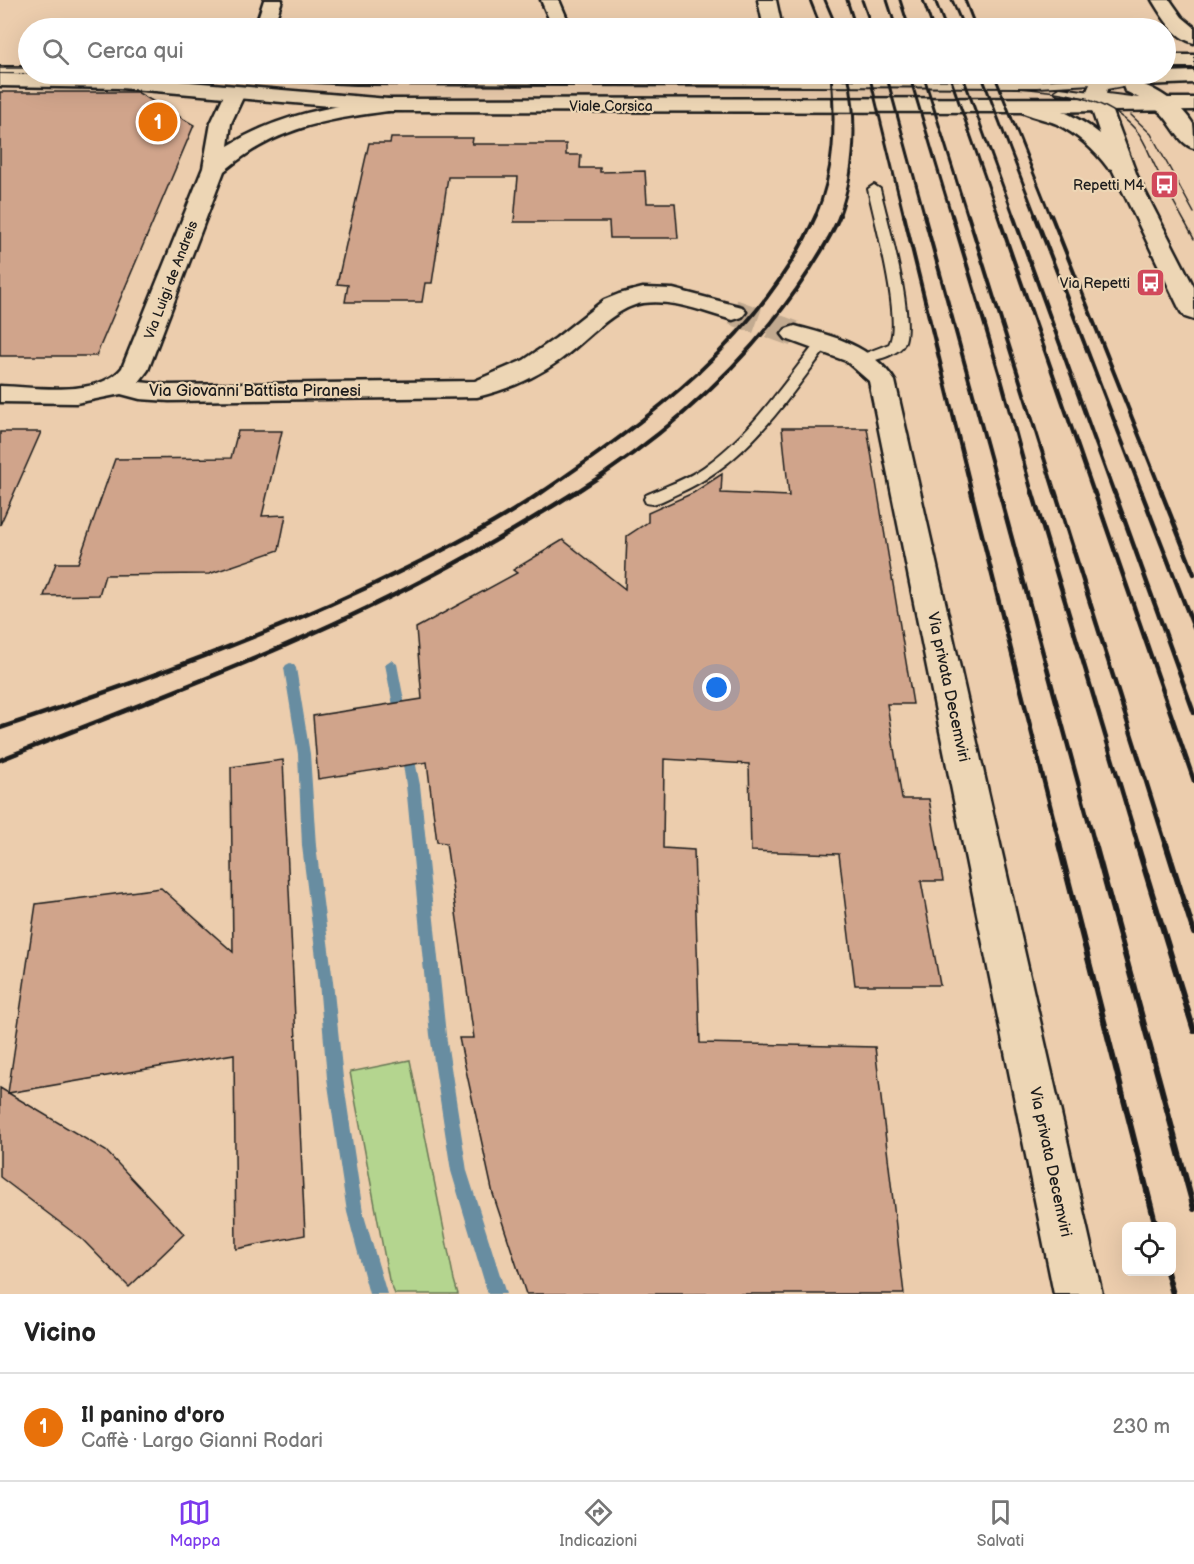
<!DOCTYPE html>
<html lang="it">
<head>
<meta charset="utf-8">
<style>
  body { margin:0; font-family:"Balsamiq Sans",sans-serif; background:#f2f2f2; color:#222 }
  .controls { position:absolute; right:18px; bottom:18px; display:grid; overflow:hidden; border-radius:9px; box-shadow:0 6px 24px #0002 }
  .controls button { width:54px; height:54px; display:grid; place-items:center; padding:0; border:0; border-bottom:2px solid #e0e0e0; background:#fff; color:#222; font:30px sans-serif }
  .you { position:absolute; left:717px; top:688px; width:21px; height:21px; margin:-15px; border:4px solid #fff; border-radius:50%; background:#1a73e8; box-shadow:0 0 0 9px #1a73e833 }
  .badge { display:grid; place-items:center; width:39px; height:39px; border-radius:50%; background:#7c3aed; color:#fff; font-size:20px; font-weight:700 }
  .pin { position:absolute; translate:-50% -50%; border:3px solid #fff; box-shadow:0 2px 6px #0006 }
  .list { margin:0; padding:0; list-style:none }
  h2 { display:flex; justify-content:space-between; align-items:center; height:78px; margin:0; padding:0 24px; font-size:26px }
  h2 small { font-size:20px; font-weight:400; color:#767676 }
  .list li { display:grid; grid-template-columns:39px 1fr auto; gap:18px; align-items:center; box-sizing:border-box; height:108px; padding:0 24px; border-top:2px solid #e0e0e0 }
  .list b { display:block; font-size:22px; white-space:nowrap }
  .list p { margin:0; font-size:20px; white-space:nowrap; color:#767676 }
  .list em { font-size:20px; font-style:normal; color:#767676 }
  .icon { flex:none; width:33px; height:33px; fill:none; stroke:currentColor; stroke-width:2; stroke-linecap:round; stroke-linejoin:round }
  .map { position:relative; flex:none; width:1194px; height:1294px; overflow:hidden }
  .search { position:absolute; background:#fff; box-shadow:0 6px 24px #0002; left:18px; right:18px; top:18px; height:66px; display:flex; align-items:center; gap:15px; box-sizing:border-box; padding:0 21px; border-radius:33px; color:#767676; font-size:22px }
  .sheet { height:186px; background:#fff }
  nav { display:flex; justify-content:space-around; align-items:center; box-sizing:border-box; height:84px; border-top:2px solid #e0e0e0; background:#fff; font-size:16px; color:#767676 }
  nav a { display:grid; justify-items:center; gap:3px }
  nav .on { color:#7c3aed }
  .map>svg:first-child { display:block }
  .green { fill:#b4d58f; stroke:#687856; stroke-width:1.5 }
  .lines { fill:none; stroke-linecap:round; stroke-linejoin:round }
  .stream { fill:#678da1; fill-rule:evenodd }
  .building { fill:#d0a48b; stroke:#1c1c1c; stroke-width:1.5 }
  .street-tunnel { stroke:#c2aa90; stroke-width:26; stroke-dasharray:26 13; stroke-linecap:butt }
  .lane-casing { stroke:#1c1c1c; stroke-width:4 }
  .street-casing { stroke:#1c1c1c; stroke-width:5 }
  .secondary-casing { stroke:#1c1c1c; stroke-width:5 }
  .primary-casing { stroke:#1c1c1c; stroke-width:5 }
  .lane { fill:#edd6b5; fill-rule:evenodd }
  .street { fill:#edd6b5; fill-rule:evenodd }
  .secondary { fill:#edd6b5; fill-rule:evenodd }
  .primary { fill:#edd6b5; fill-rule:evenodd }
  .tram { stroke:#1c1c1c; stroke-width:1.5 }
  .rail-far3 { stroke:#1c1c1c; stroke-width:3 }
  .rail-far2 { stroke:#1c1c1c; stroke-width:4 }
  .rail-far1 { stroke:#1c1c1c; stroke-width:4.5 }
  .rail { stroke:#1c1c1c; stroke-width:6 }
  .labels { text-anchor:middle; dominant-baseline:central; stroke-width:4.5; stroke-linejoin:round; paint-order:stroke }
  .far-street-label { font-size:14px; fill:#1c1c1c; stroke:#edd6b5 }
  .far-poi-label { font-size:14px; fill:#1c1c1c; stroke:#edd6b5; text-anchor:end }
  .street-label { font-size:16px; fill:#1c1c1c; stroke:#edd6b5 }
</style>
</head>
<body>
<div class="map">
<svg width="1194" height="1294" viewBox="0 0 1194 1294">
  <rect width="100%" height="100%" fill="#eccdad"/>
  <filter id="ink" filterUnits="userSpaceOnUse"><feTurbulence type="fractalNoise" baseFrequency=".0167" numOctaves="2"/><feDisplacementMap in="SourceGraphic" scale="12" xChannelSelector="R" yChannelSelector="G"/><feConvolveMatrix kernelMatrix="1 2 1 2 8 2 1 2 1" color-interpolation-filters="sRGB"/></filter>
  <g filter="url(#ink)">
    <path class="green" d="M410,1060L454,1280L458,1294H395L389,1280L350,1072Z"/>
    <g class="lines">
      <path class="stream" d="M391,660L397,664L407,716L405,719H397L395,716L385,664Z
        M290,663L294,665L296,668L310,754L316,846L333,982L343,1078L363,1212L387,1294H369L347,1212L327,1078L319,982L302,846L298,754L284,668L286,665Z
        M407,746L412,747L413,751L420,785L446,1035L467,1171L506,1294H488L451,1171L430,1035L406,785L401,751L402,747Z"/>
    </g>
    <path class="building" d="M0,92H137L194,125L96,356H0Z
      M391,138H473L472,144H566V155H581L580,168H600V172L645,171L647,203H675L678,238H610L609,222H514L518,177H448L432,283H425L422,302H345L348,285L337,284L369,143H390Z
      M782,428H867L913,704H887L902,799H929L943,881H921L940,985H855L839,854L751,851L749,764L664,759L663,848L694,850L700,1043L875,1047L904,1294H526L493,1194L459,1038H474L446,843L437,842L427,762L318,779L313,716L422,699L416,628L517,573L513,570L563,540L625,589L627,536L648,522V513L693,493L722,474L721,493L789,496Z
      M238,431H282L262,516L286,515L279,550L209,574L105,575L99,595L44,596L56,563H78L115,459L231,458Z
      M0,432H41L0,525Z
      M283,760L305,1235L236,1249L234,1054L8,1093L36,904L161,888L233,952L231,767Z
      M0,1088L106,1151L184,1234L129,1287L83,1240L0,1177Z"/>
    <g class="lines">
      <path class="street-tunnel" d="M733,312L795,334"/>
      <defs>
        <path id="lane" d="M0,67H28V73H0Z
          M202,74H265L356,78L1037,81L1111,77L1116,80L1111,83L1037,87L356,84L207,77Z
          M1060,88L1139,98L1145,101L1139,104L1056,93L1055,91Z
          M874,185L880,189C887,219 916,319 904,344C898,356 875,360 863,363L858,362L856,359L858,356L889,344C903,322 874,218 868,189Z
          M823,339L830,343L828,346C783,405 747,463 677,494C667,498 657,506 646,503L644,499L646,495C666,486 687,479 704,467C751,434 783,384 818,340Z"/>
        <path id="street" d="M264,0H282L273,28H255Z
          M541,0H559L571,28H553Z
          M758,0H776L782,28H764Z
          M1152,0H1170L1182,17L1194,27V43C1174,38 1162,16 1152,0Z
          M235,87L242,89L245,93L231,123L228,146C277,115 331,106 388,99L395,101L398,105L395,109L388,111C323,120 275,128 224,171L148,370L139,382L169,385L475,381L524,360L556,338L604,300L619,294L643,288L673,289L742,307L746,312L742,317L733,320C703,312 675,299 643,303C614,307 584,343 560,360C535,378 507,390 477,397L169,401L140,399L121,394L76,403L0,402V386C36,387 97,398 122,368L203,168L211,123L225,93L228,89Z
          M795,326C834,336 872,346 895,381L1102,1294H1054L869,381L846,361L786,339L782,334L786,329Z"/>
        <path id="secondary" d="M1194,71V83L1144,85C1162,92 1183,107 1193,124C1194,131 1194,141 1194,148C1180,145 1172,124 1162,114C1151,104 1138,97 1125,91L1123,86L1107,89L1106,93L1137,176L1194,287V320L1185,317L1181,312L1112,169L1108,168C1094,149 1078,135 1057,124C1046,119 1018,114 1013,106L1016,102C1039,96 1082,119 1100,134L1086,93L1091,82L1111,74Z"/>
        <path id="primary" d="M1166,55H1194V67H1166Z
          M0,74L120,76L388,99L1194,98V110L1023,112L388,111L120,88L0,86Z"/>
      </defs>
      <use href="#lane" class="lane-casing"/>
      <use href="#street" class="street-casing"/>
      <use href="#secondary" class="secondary-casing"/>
      <use href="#primary" class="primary-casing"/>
      <use href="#lane" class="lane"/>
      <use href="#street" class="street"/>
      <use href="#secondary" class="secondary"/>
      <use href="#primary" class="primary"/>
      <path class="tram" d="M0,68H28
        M135,74L335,83L800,86
        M1013,88C1056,90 1106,96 1136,130C1145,140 1149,154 1155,166C1167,191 1181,215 1194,239
        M1131,115L1151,134L1194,213"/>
      <path class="rail-far3" d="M810,0L821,28
        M825,0L837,28
        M847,0L856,28
        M862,0L872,28
        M887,0L896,28
        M900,0L909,28
        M923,0L933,28
        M935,0L946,28
        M952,0L964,28
        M965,0L976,28
        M869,74L904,217
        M886,74L925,217
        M909,74L952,217
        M923,74L968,217
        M949,74L999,217
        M962,74L1014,217
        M981,74L1036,217
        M994,74L1051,217
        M815,217C835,171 835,123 831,74
        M839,217C856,170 858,123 848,74"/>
      <path class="rail-far2" d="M904,215L972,493
        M924,215L1000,493
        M952,215L1001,379L1032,493
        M968,215L1055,493
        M998,215L1094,493
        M1013,215L1114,493
        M1035,215L1142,493
        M1051,215L1162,493
        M541,493C649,419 761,338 816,215
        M575,493C665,436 750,362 809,271C820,253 832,236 840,215"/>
      <path class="rail-far1" d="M971,491L1060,845
        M999,491L1095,845
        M1032,491L1138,845
        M1055,491L1166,845
        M1094,491L1194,781
        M1114,491L1194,713
        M1141,491L1194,628
        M1161,491L1194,574
        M0,728C138,682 275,634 405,569C452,546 500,521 543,491
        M0,760C145,702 293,649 431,576C481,550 529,521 577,491"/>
      <path class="rail" d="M1059,844L1156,1226
        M1095,844L1194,1209
        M1137,844L1194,1031
        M1166,844L1194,933
        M1167,1272L1173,1294"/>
    </g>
  </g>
  <defs>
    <symbol id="bus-square" viewBox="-11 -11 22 22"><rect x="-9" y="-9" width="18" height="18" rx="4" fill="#d1495b" stroke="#edd6b5"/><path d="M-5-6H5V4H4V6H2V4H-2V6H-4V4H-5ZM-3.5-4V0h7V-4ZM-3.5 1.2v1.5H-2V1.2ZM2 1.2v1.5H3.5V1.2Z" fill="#fff"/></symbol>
  </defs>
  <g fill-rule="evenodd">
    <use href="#bus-square" x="1148" y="168" width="33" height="33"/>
    <use href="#bus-square" x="1134" y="266" width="33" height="33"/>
  </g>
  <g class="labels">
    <g class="far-street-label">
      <text x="611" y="106">Viale Corsica</text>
      <text transform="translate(171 280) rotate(-69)">Via Luigi de Andreis</text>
    </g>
    <g class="far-poi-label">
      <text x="1144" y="185">Repetti M4</text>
      <text x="1130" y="283">Via Repetti</text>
    </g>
    <g class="street-label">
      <text x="255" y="391">Via Giovanni Battista Piranesi</text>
      <text transform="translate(948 687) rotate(78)">Via privata Decemviri</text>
      <text transform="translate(1050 1162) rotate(78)">Via privata Decemviri</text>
    </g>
  </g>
</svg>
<div class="controls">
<button><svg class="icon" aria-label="locate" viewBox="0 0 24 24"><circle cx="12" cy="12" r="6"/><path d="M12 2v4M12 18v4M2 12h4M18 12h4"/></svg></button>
</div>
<div class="you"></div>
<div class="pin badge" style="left:158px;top:122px;background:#e8710a">1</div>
<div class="search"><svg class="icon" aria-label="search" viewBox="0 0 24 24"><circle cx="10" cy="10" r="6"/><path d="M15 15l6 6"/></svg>Cerca qui</div>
</div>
<section class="sheet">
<h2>Vicino<small></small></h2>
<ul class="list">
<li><span class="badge" style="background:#e8710a">1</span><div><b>Il panino d'oro</b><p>Caffè · Largo Gianni Rodari</p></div><em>230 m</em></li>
</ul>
</section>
<nav>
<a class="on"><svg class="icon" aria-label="map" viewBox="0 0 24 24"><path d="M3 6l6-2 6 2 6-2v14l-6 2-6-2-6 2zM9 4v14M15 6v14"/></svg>Mappa</a>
<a><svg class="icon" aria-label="directions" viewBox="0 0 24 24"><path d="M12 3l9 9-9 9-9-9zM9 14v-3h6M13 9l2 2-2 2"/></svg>Indicazioni</a>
<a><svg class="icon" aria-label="saved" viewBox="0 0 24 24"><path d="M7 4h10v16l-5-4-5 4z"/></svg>Salvati</a>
</nav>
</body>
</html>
